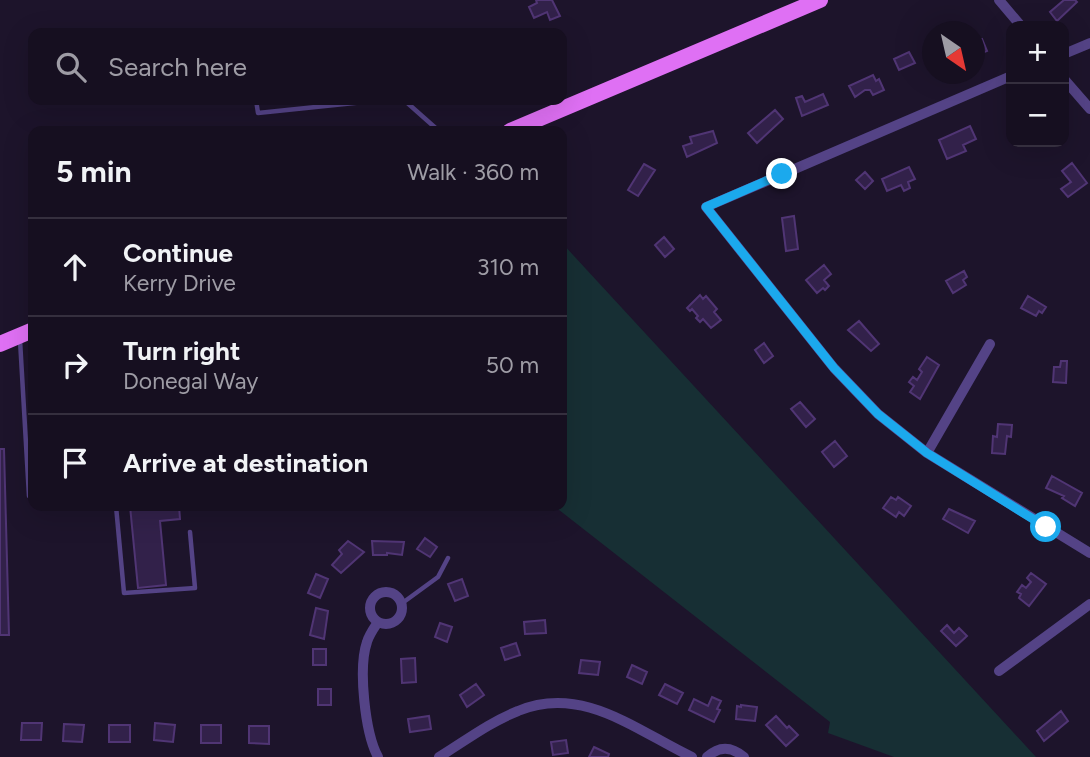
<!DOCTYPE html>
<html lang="en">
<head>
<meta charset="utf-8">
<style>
  body { margin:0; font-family:Figtree,sans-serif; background:#231d2d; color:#f1f3f6 }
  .controls { position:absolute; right:21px; top:21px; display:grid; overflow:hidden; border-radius:14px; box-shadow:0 7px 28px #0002 }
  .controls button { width:63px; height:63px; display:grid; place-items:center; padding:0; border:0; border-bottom:2px solid #352f3e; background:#160f20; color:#f1f3f6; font:35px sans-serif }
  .compass { position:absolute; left:922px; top:21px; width:63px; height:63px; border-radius:50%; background:#160f20; box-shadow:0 7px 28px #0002; rotate:146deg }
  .stop { position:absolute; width:21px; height:21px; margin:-16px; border:5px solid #1ba9ed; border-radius:50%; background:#fff }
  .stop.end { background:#1ba9ed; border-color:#fff; box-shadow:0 2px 7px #0008 }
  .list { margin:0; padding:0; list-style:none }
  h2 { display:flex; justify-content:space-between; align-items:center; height:91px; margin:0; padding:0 28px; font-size:30px }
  h2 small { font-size:23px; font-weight:400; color:#9e9ca5 }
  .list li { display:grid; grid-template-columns:46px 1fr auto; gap:21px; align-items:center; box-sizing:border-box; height:98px; padding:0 28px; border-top:2px solid #352f3e }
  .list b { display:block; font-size:26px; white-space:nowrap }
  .list p { margin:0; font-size:23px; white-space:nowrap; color:#9e9ca5 }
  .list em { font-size:23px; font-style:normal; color:#9e9ca5 }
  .icon { flex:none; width:38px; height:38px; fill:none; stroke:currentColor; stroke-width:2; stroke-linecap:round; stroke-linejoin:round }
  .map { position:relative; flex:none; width:1090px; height:757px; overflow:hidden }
  .search { position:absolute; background:#160f20; box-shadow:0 7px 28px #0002; left:28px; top:28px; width:539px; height:77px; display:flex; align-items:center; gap:18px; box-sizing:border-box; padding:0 24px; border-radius:14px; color:#9e9ca5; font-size:26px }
  .panel { position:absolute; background:#160f20; box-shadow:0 7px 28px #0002; left:28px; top:126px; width:539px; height:385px; border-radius:14px }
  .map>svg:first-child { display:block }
  .green { fill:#172f34 }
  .building { fill:#32214a; stroke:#503574; stroke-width:2 }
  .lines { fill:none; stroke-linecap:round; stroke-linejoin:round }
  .service { stroke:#544386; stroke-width:4.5 }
  .minor { stroke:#544386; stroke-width:10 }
  .primary { stroke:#df70f4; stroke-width:16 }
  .route { stroke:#1ba9ed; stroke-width:9 }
</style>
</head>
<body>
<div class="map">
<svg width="1090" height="757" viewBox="0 0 1090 757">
  <rect width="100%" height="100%" fill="#1d142b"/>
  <path class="green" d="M562,243L1036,757H894L828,733L830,722L554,506H562Z"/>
  <path class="building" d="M536,0H552L560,16L550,20L547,12L534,18L529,7L537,3Z
    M1064,0H1075L1077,2L1057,21L1050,12Z
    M982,39L987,51L974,56V43Z
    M909,52L915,63L899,70L894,59Z
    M873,75L876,81L879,79L884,90L873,95L870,90H865L855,97L849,86Z
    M823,94L828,105L802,116L796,98L802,96L805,102Z
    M775,110L783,119L757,143L748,133Z
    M970,126L976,139L963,145L966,151L947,159L939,140Z
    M713,131L717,143L687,157L683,146L692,143L690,137Z
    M1072,163L1087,183L1068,197L1061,189L1071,182L1062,171Z
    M644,164L655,170L638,196L628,190Z
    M909,167L915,179L908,182L910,188L904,191L901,185L887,191L882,179Z
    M865,172L873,181L865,189L856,180Z
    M794,216L798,249L786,251L782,218Z
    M664,237L674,249L665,257L655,245Z
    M824,265L831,274L824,280L829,286L825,290L823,288L817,293L806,280Z
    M964,271L967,277L963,280L966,285L953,293L946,281Z
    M700,295L703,299L706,296L717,309L714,312L721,320L711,328L703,319L700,322L696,318L698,316L692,309L690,311L687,308Z
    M1028,296L1046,307L1042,313L1039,311L1036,316L1021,308Z
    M859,321L879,344L871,351L848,330Z
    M764,343L773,356L764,363L755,350Z
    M927,357L939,365L920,399L910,392L914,386L909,382L913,377L917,380L922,372L919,369Z
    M1061,361H1067L1066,383L1053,382L1054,367H1060Z
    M800,402L815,419L806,427L791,409Z
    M998,424L1012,425L1011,437L1007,436L1005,454L992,453L993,436L997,437Z
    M835,441L847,456L834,467L822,452Z
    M0,449H4L9,635H0Z
    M1052,476L1082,493L1075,506L1062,498L1064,496L1046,488Z
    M891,497L896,500L898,497L911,506L904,516L899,512L896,517L883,508Z
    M130,506H179L180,519L160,521L166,585L138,588Z
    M949,509L975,521L968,533L943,519Z
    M425,538L437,547L430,557L417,549Z
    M348,541L364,552L341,573L332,565L342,554L339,550Z
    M372,541L404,542L402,555L387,553V555H373Z
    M1031,573L1046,584L1029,606L1019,598L1021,594L1017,592L1022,585L1026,588L1031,582L1027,578Z
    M316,574L328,579L320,598L308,593Z
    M462,579L468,596L455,601L448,584Z
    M316,608L328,611L324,639L310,635Z
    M545,620L546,633L525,634L524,622Z
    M440,623L452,627L447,642L435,637Z
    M947,625L954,633L959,628L967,636L956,646L941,631Z
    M516,643L520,655L505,660L501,648Z
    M313,649H326V665H313Z
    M415,658L416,682L402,683L401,659Z
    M581,660L600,662L598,675L579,673Z
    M632,665L647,672L642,684L627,677Z
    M476,684L484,695L467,707L460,695Z
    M665,684L683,693L677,704L659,695Z
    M318,689H331V705H318Z
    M712,697L721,701L717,709L720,710L714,722L689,710L694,699L708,706Z
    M741,705L757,707L755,721L736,719L737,706L741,707Z
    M1061,711L1068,721L1044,741L1037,731Z
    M429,716L431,729L410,732L408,719Z
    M776,716L787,728L789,726L798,735L786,746L766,725Z
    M22,723H42L41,740H21Z
    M155,723L175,725L173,742L154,740Z
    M64,724L84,725L82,742L63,741Z
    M109,725H130V742H109Z
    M201,725H221V743H201Z
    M249,726H269V744L249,743Z
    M566,740L568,753L553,755L551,742Z
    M594,747L609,754L608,757H589Z"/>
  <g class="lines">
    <path class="service" d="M256,100L258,113L364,102V100
      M404,100L439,131
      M20,340L29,496
      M116,506L124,593L195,588L190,532
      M401,604L438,577L448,558"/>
    <path class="minor" d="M999,0L1021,26
      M1064,54L1090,43
      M1011,76L706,207L834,368L878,414L927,453L1090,553
      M1064,79L1090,109
      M927,453L990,344
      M370 608a16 16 0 1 1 32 0a16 16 0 1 1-32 0Z
      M378,622C374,628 369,635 367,642C358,668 365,733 378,757
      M999,671L1090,604
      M439,757C465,741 490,722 518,711C582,684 637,731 692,757
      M707,757C719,746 731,746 744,757"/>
    <path class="primary" d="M510,131L820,0
      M0,344L33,330"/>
  </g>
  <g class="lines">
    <path class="route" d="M782,174L706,207L834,368L878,414L927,453L1046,527"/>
  </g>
</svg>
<div class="controls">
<button>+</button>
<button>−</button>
</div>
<svg class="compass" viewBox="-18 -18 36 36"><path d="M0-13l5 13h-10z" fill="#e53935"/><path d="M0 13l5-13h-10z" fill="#9e9ca5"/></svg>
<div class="stop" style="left:1046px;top:527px"></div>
<div class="stop end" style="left:782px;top:174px"></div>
<div class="search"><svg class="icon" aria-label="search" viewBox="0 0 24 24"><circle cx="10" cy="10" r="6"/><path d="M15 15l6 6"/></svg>Search here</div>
<section class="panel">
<h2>5 min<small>Walk · 360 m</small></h2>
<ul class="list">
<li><svg class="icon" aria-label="ahead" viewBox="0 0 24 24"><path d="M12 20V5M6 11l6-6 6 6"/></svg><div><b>Continue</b><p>Kerry Drive</p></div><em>310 m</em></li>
<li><svg class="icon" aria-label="right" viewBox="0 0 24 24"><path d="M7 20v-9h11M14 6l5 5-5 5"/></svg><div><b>Turn right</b><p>Donegal Way</p></div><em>50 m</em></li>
<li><svg class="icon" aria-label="arrive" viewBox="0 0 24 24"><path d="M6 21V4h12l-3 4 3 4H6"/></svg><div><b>Arrive at destination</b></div></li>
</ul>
</section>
</div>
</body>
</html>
